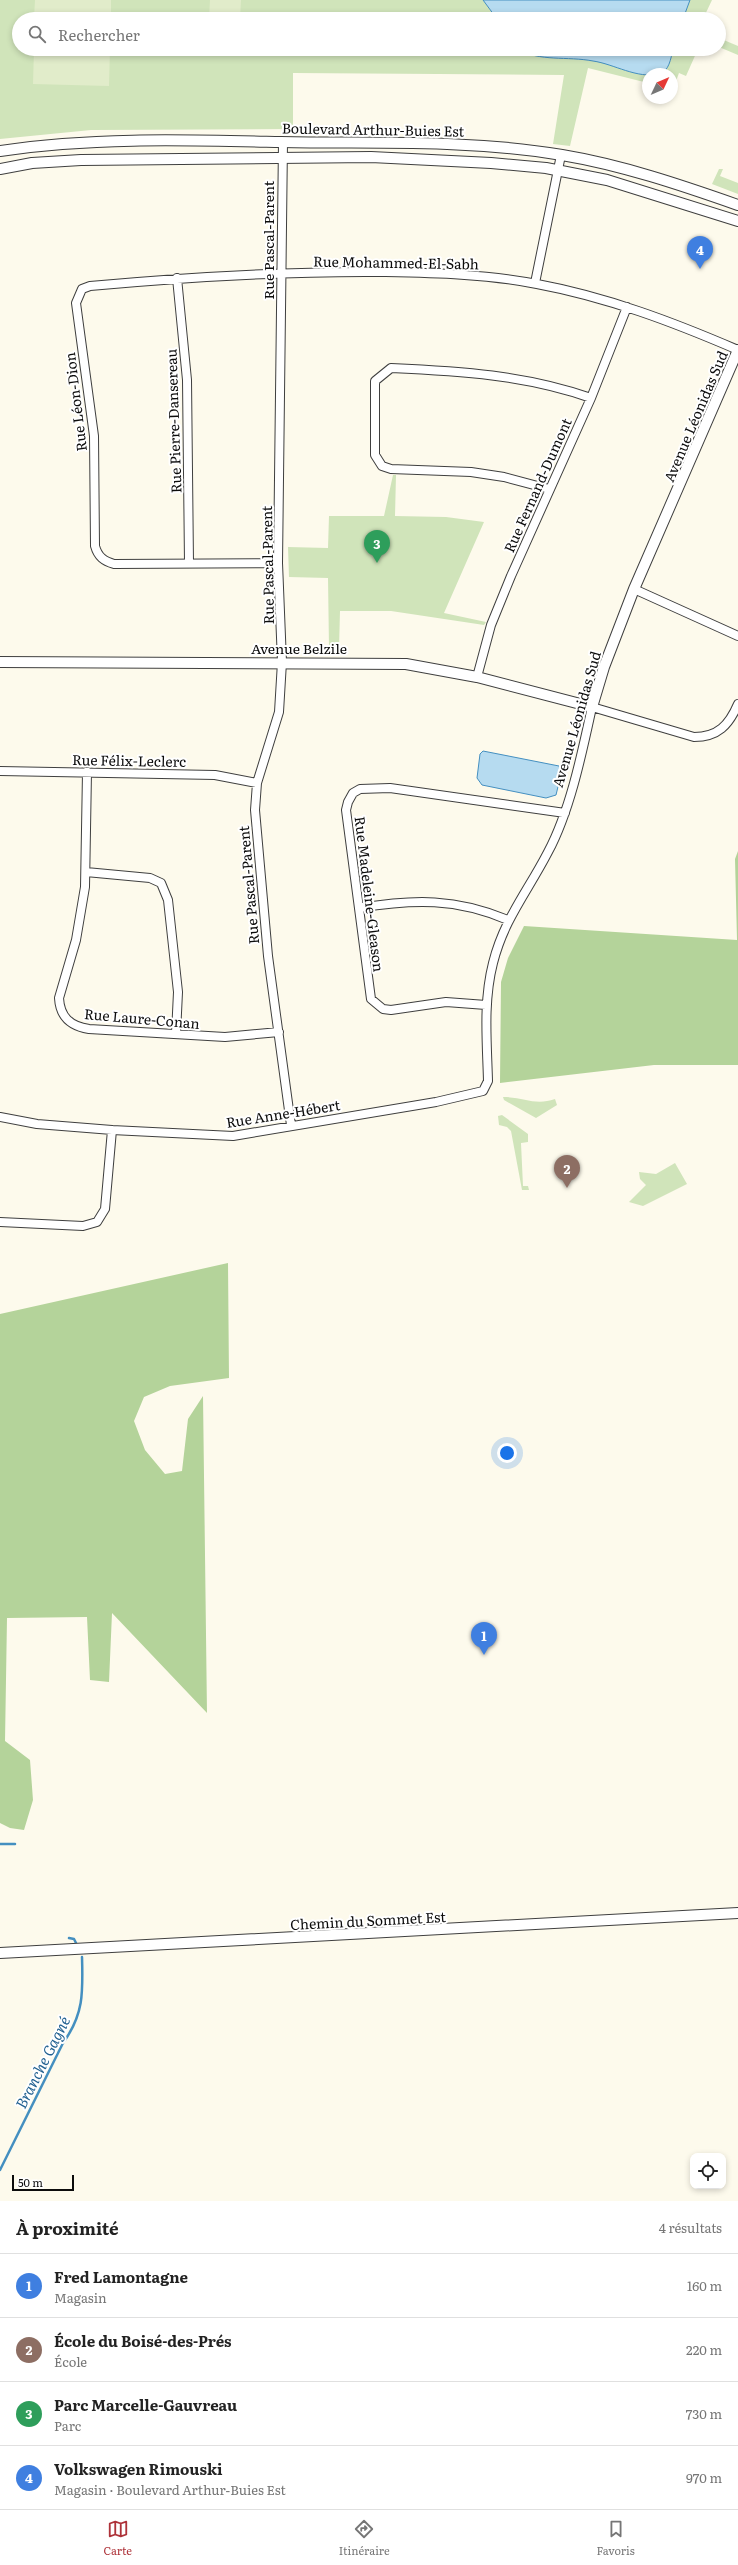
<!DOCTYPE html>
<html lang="fr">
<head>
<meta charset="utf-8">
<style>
  body { margin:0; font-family:Literata,serif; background:#f6f6f6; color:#222 }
  .controls { position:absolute; right:12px; bottom:12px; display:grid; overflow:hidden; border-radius:8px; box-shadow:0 2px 6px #0003 }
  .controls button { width:36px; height:36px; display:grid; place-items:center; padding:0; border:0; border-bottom:1px solid #e0e0e0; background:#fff; color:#222; font:20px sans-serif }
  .compass { position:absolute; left:642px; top:68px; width:36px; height:36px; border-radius:50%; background:#fff; box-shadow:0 2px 6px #0003; rotate:46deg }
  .scale { position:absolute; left:12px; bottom:10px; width:62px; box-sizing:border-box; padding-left:4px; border:2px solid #0c0c0c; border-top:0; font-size:11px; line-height:14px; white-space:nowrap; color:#0c0c0c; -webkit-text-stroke:3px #fff; paint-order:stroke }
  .you { position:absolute; left:507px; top:1453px; width:14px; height:14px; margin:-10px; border:3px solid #fff; border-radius:50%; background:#1a73e8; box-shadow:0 0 0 6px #1a73e833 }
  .badge { display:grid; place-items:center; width:26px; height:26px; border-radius:50%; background:#ae3239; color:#fff; font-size:13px; font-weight:700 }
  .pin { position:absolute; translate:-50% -33px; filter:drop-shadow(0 1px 2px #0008) }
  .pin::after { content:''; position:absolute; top:21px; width:14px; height:12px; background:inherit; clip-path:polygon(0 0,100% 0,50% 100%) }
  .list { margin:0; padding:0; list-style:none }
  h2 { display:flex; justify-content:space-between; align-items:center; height:52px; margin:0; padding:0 16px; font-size:17px }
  h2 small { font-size:13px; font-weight:400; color:#767676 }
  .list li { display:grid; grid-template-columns:26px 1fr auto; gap:12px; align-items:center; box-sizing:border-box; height:64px; padding:0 16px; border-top:1px solid #e0e0e0 }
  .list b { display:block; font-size:15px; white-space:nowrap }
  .list p { margin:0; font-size:13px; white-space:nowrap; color:#767676 }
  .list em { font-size:13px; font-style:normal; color:#767676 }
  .icon { flex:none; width:22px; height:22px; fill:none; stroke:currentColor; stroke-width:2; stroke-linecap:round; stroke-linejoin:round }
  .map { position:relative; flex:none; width:738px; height:2201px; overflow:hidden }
  .search { position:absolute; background:#fff; box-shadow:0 2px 6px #0003; left:12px; right:12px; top:12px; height:44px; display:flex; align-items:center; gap:10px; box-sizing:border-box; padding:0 14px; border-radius:22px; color:#767676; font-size:15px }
  .sheet { height:308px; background:#fff }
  nav { display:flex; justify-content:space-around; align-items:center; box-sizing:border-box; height:56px; border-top:1px solid #e0e0e0; background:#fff; font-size:11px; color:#767676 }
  nav a { display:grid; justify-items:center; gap:2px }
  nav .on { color:#ae3239 }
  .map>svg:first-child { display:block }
  .green { fill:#d0e4ba }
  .forest { fill:#b4d39a }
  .pitch { fill:#e1ecca }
  .water { fill:#b6dbf0; stroke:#448fc0 }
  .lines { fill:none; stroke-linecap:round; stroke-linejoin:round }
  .stream { stroke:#448fc0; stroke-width:2.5 }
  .minor-casing { stroke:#3f3f3f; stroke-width:10 }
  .tertiary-casing { stroke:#3f3f3f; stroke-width:12 }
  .minor { stroke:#fff; stroke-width:8 }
  .tertiary { stroke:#fff; stroke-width:10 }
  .labels { text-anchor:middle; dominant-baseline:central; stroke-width:4; stroke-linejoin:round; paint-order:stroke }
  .street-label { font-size:14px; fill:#0c0c0c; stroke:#fff }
  .water-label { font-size:15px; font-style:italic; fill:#226191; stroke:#fff }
</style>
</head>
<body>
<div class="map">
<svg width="738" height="2201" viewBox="0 0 738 2201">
  <rect width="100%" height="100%" fill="#fdfaec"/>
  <path class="green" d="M0,0H712L703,19H19V49H698L686,76L679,73L673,89L672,74H648V83L588,68L570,146L553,144L564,75L293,73V129L91,130L0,139Z
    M719,38L738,46V55L719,47Z
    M719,169H723L720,176L738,183V194L712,184Z
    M393,475H396L395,516L446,517L484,522L444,613L486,622L484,625L391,611H340L339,649L329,648L328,578L289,577L288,547L328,548L329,516H384Z
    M503,1097C524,1097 535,1106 555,1099L557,1105L536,1118L504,1100Z
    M502,1115L528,1134V1142L521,1143L523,1186H528L529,1190H522L511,1131L507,1127L499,1125L498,1116Z
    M675,1163L687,1184L643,1206L629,1202L646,1185L640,1179L639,1172L656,1174Z"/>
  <path class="forest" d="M738,851V1065H654L500,1083L501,982L508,958L524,926L737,940L735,859Z
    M228,1263L229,1378L170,1386L144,1397L134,1421L145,1450L165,1474L182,1471L188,1419L203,1396L207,1713L112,1613L109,1682L90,1680L87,1617L7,1618L5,1741L30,1760L33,1800L24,1830L10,1828L0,1823V1314Z"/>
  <path class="pitch" d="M35,0H111V19H34Z
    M210,0H241L240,19H209Z
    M34,49H110L109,86L33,84Z"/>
  <path class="water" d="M483,0H690L683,19H497Z
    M517,49H673C671,58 669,72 659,74C637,79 614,64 593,61C567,56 540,62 517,49Z
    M483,751L559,766L562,770L556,795L546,798L482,785L477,778L480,754Z"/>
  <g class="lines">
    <path class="stream" d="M0,1844H15
      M69,1938L74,1939L76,1943
      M0,2170L63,2043C84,2014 83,1992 82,1957"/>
    <defs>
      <path id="minor" d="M283,142L278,563L282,662L279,712L257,783L255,810L268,956L291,1125
        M177,278L187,380L189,563
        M535,283L561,155
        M549,489L504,477L471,472L391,469L382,466L375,455V381L391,368C459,371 526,375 591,398
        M278,563L114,564C104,561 98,557 95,546L94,436L76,303L82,289L90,286C188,277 286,271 385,272C435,273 487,274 537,284C607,297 673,322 738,350
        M634,589L738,636
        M477,677L491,625L511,576L591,398L627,307
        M0,771L215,775L257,783
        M87,772L85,887L76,940L59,998C60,1017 70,1026 89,1029L225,1037L279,1032
        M86,872L150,878L161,883L168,900L178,992L176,1034
        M359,908C414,899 456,898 508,920
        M486,1005L446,1002L391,1010L383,1009L371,999L346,810L348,802L353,793L360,789L390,788L565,813
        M0,1117L37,1124L112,1130L233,1136L436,1102L483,1091L488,1081C487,1042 483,1002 493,963C504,919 528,891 548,852C570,811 582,753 592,707L694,737C718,737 729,725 738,704
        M0,1222L83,1226L97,1222L105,1209L112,1130"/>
      <path id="tertiary" d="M0,151C92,137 188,140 281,142C375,144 468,139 562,155C622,165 681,185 738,205
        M0,169L32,163L81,160L371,157L491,163L546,168L607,180L738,221
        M0,662L406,664L477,677L592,707L604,667L634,589L738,350
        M0,1953L738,1913"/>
    </defs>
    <use href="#minor" class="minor-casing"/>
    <use href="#tertiary" class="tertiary-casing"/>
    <use href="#minor" class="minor"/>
    <use href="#tertiary" class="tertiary"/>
  </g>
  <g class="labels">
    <g class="street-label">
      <text transform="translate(373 129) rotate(1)">Boulevard Arthur-Buies Est</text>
      <text transform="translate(268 240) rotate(-90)">Rue Pascal-Parent</text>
      <text transform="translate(396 262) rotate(1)">Rue Mohammed-El-Sabh</text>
      <text transform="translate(75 402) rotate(-97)">Rue Léon-Dion</text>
      <text transform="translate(695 416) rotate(-67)">Avenue Léonidas Sud</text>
      <text transform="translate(173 421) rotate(-92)">Rue Pierre-Dansereau</text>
      <text transform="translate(537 485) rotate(-66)">Rue Fernand-Dumont</text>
      <text transform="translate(267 565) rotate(-91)">Rue Pascal-Parent</text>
      <text x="299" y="648">Avenue Belzile</text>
      <text transform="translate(576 719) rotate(-74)">Avenue Léonidas Sud</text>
      <text transform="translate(129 760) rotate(1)">Rue Félix-Leclerc</text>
      <text transform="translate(248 885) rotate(-95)">Rue Pascal-Parent</text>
      <text transform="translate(370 894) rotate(83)">Rue Madeleine-Gleason</text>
      <text transform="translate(142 1018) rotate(5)">Rue Laure-Conan</text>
      <text transform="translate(283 1113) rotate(-9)">Rue Anne-Hébert</text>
      <text transform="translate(368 1920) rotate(-3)">Chemin du Sommet Est</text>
    </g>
    <g class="water-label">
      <text transform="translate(42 2062) rotate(-63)">Branche Gagné</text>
    </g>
  </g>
</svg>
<div class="controls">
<button><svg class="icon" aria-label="locate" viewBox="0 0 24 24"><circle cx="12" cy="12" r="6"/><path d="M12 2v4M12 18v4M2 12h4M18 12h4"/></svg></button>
</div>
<svg class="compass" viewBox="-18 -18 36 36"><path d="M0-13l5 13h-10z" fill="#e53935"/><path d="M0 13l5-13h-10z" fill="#767676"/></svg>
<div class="scale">50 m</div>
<div class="you"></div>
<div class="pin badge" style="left:484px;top:1655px;background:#3f7fe0">1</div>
<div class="pin badge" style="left:567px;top:1188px;background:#8d6e63">2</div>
<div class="pin badge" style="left:377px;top:563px;background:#2e9e5b">3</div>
<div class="pin badge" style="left:700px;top:269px;background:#3f7fe0">4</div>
<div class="search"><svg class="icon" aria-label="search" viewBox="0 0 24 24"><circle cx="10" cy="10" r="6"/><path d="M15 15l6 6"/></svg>Rechercher</div>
</div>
<section class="sheet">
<h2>À proximité<small>4 résultats</small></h2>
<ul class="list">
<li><span class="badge" style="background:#3f7fe0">1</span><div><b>Fred Lamontagne</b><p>Magasin</p></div><em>160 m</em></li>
<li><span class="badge" style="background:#8d6e63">2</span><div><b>École du Boisé-des-Prés</b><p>École</p></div><em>220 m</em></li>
<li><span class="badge" style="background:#2e9e5b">3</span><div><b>Parc Marcelle-Gauvreau</b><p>Parc</p></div><em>730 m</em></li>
<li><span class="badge" style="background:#3f7fe0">4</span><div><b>Volkswagen Rimouski</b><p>Magasin · Boulevard Arthur-Buies Est</p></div><em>970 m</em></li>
</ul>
</section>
<nav>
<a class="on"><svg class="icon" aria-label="map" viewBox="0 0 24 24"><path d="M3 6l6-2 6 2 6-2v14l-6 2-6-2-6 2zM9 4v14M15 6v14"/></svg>Carte</a>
<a><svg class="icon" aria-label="directions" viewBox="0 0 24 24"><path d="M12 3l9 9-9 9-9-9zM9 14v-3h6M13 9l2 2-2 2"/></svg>Itinéraire</a>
<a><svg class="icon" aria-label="saved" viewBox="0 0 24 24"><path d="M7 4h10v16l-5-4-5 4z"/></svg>Favoris</a>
</nav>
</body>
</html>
